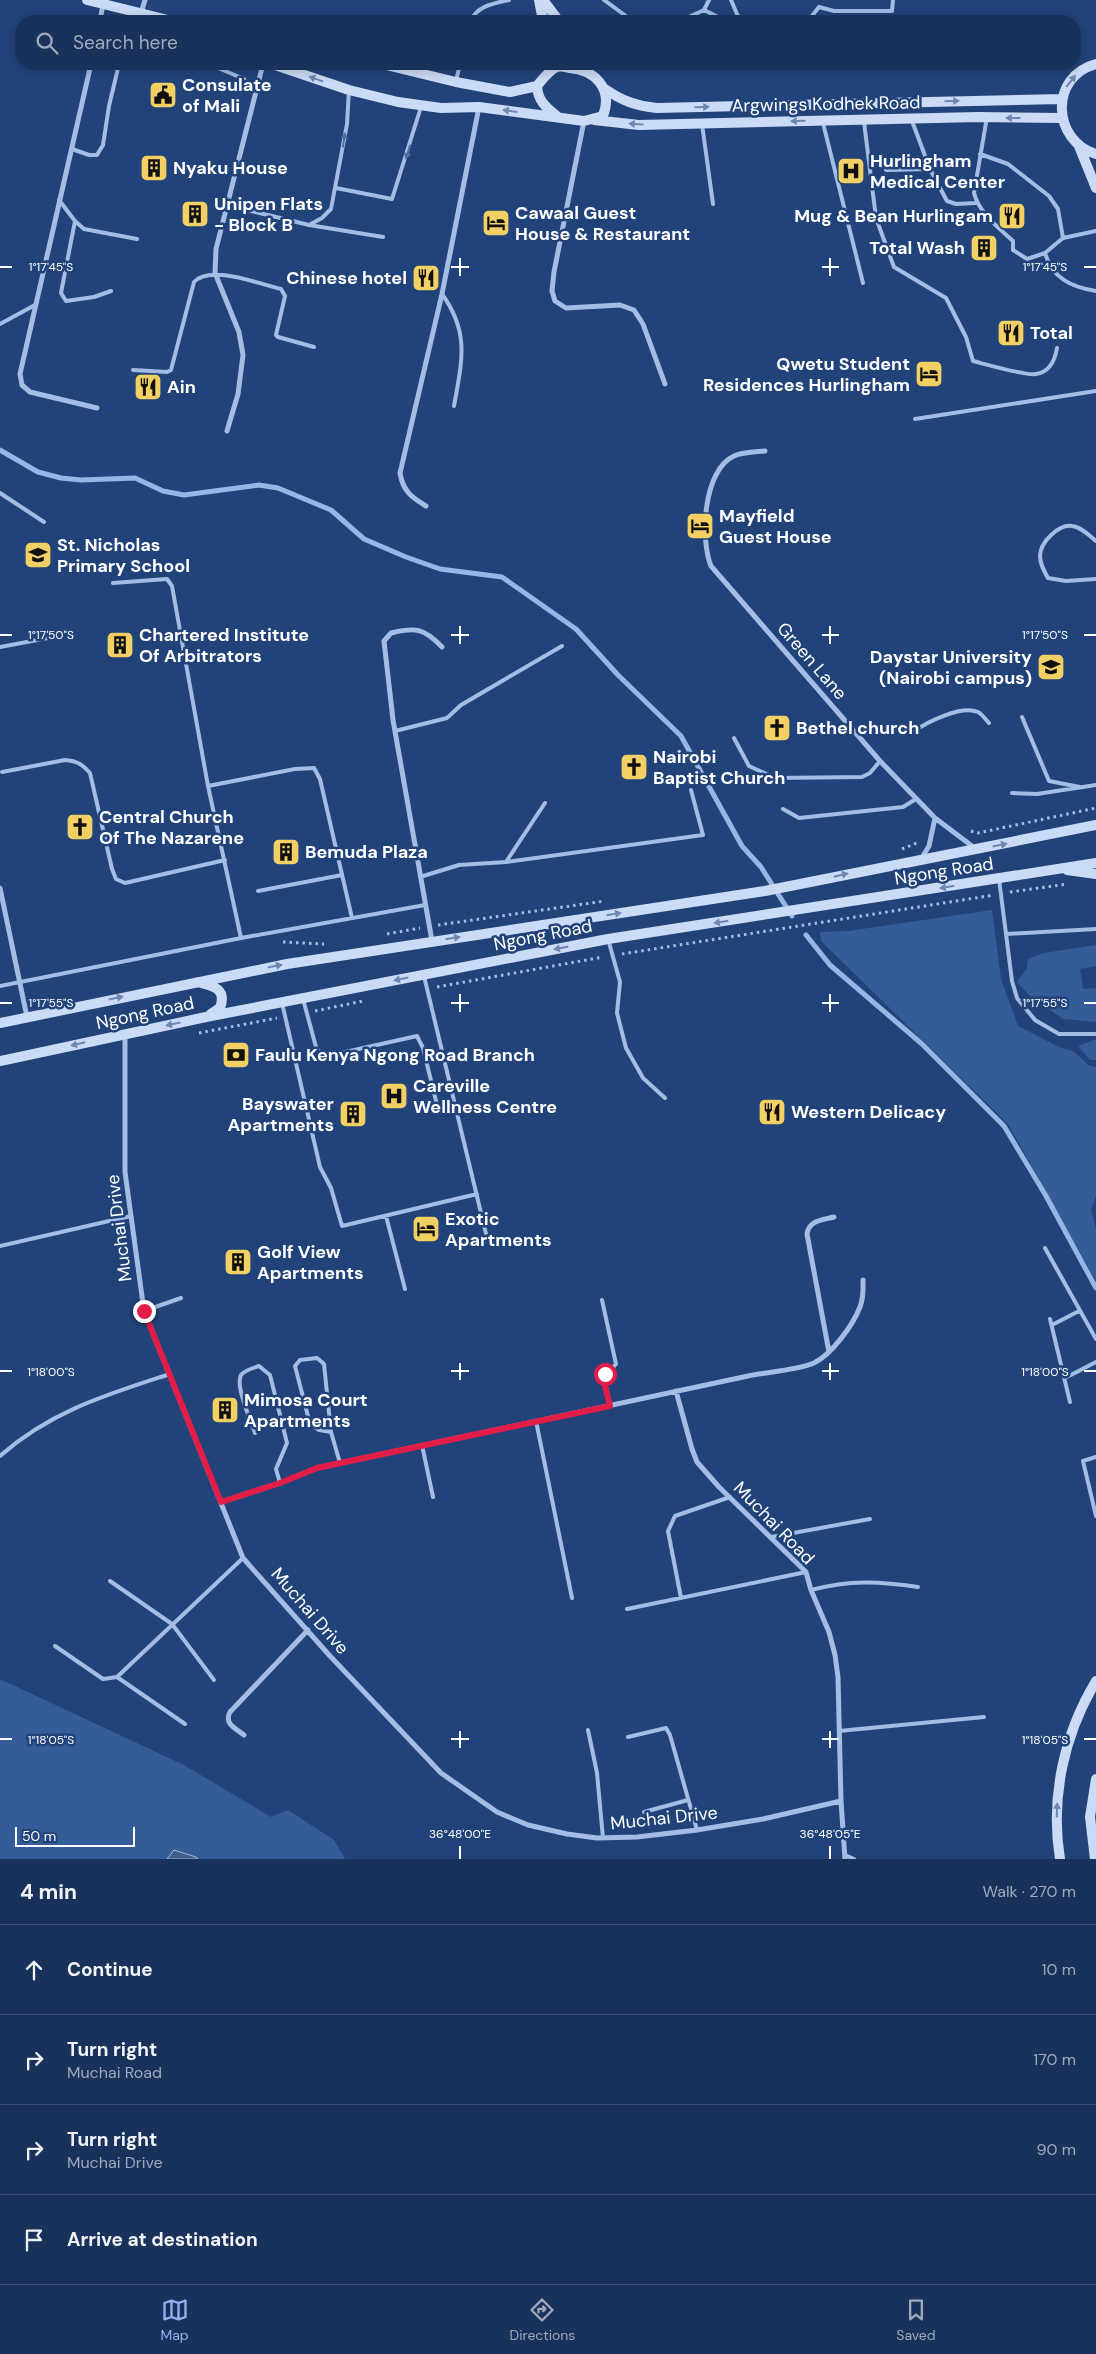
<!DOCTYPE html>
<html lang="en">
<head>
<meta charset="utf-8">
<style>
  body { margin:0; font-family:"DM Sans",sans-serif; background:#223a62; color:#f1f3f6 }
  .scale { position:absolute; left:15px; bottom:12px; width:120px; box-sizing:border-box; padding-left:5px; border:2px solid #fff; border-top:0; font-size:14px; line-height:18px; white-space:nowrap; color:#fff; -webkit-text-stroke:4px #21437a; paint-order:stroke }
  .stop { position:absolute; width:15px; height:15px; margin:-11px; border:4px solid #e11d48; border-radius:50%; background:#fff }
  .stop.end { background:#e11d48; border-color:#fff; box-shadow:0 1px 5px #0008 }
  .list { margin:0; padding:0; list-style:none }
  h2 { display:flex; justify-content:space-between; align-items:center; height:65px; margin:0; padding:0 20px; font-size:21px }
  h2 small { font-size:16px; font-weight:400; color:#9faabb }
  .list li { display:grid; grid-template-columns:32px 1fr auto; gap:15px; align-items:center; box-sizing:border-box; height:90px; padding:0 20px; border-top:1px solid #374d72 }
  .list b { display:block; font-size:19px; white-space:nowrap }
  .list p { margin:0; font-size:16px; white-space:nowrap; color:#9faabb }
  .list em { font-size:16px; font-style:normal; color:#9faabb }
  .icon { flex:none; width:28px; height:28px; fill:none; stroke:currentColor; stroke-width:2; stroke-linecap:round; stroke-linejoin:round }
  .map { position:relative; flex:none; width:1096px; height:1859px; overflow:hidden }
  .search { position:absolute; background:#19325c; box-shadow:0 2px 12px #0003; left:15px; right:15px; top:15px; height:55px; display:flex; align-items:center; gap:12px; box-sizing:border-box; padding:0 18px; border-radius:20px; color:#9faabb; font-size:19px }
  .sheet { height:425px; background:#19325c }
  nav { display:flex; justify-content:space-around; align-items:center; box-sizing:border-box; height:70px; border-top:1px solid #374d72; background:#19325c; font-size:14px; color:#9faabb }
  nav a { display:grid; justify-items:center; gap:2px }
  nav .on { color:#95b2f1 }
  .map>svg:first-child { display:block }
  .green { fill:#345c98 }
  .water { fill:#445d86; stroke:#96b7e6 }
  .lines { fill:none; stroke-linecap:round; stroke-linejoin:round }
  .stream { stroke:#96b7e6; stroke-width:5 }
  .path { stroke:#a3bde5; stroke-width:3; stroke-dasharray:2.5 4; stroke-linecap:butt }
  .lane { stroke:#a3bde5; stroke-width:4 }
  .street { stroke:#a3bde5; stroke-width:5 }
  .secondary { stroke:#ccdbf5; stroke-width:10 }
  .oneway { fill:#6e87b1 }
  .oneway2 { fill:#4e6e9f }
  .route { stroke:#e11d48; stroke-width:6 }
  .ticks { fill:none; stroke:#fff; stroke-width:2 }
  .labels { text-anchor:middle; dominant-baseline:central; stroke-width:5; stroke-linejoin:round; paint-order:stroke }
  .poi-label { font-size:18px; font-weight:bold; fill:#fff; stroke:#21437a; text-anchor:start }
  .street-label { font-size:18px; fill:#fff; stroke:#21437a }
  .ticks-label { font-size:12px; text-anchor:middle; fill:#fff; stroke:#21437a; stroke-width:5; stroke-linejoin:round; paint-order:stroke }
</style>
</head>
<body>
<div class="map">
<svg width="1096" height="1859" viewBox="0 0 1096 1859">
  <rect width="100%" height="100%" fill="#21437a"/>
  <path class="green" d="M992,910L1001,979L1018,1026L1059,1047L1073,1051L1090,1066L1096,1067V1196L1091,1209L1096,1229V1281L1008,1124L821,941L820,932L848,931Z
    M1096,945V966L1080,969L1083,989L1096,988V1022L1063,1019L1029,995L1017,982L1027,968L1028,959L1043,953Z
    M1096,1039V1060H1090L1078,1046Z
    M0,1679L184,1765L271,1817L288,1810L334,1840L345,1859H0Z"/>
  <path class="water" d="M174,1850L196,1857L198,1859H167Z"/>
  <g class="lines">
    <path class="stream" d="M0,450L38,472L61,478L81,480L135,478L163,491L184,495L259,485L278,488L331,510L364,539L406,557L440,569L502,577L576,629L618,675L681,736L742,846L761,867L792,916
      M806,935L830,965L922,1044L1004,1126L1046,1196L1096,1288"/>
    <path class="path" d="M971,831L978,833L1096,808
      M902,849L919,842
      M1010,892L1068,884
      M438,925L605,901
      M387,934L420,928
      M283,942L324,944
      M622,954L994,895
      M437,987L603,957
      M315,1011L363,1001
      M199,1033L277,1018"/>
    <path class="lane" d="M604,0L630,19L637,21
      M731,0L740,21
      M704,10L726,21
      M471,21C476,6 495,3 509,0
      M680,21L704,10L709,0
      M808,21L819,7L834,11H892L893,0
      M209,64L244,79
      M456,81L460,64
      M987,117L974,193C979,213 998,227 1013,241V250L1027,259L1045,253L1063,238L1096,231
      M912,121L930,169L947,201L956,204L976,203
      M864,122L876,218L894,267L946,298L966,337L973,361C985,364 1026,376 1036,374C1050,372 1055,360 1057,348
      M823,123L863,283
      M702,124L713,204
      M72,149L89,155H97L103,145L109,106L119,64
      M980,154L1008,164L1049,196L1058,209L1063,238
      M886,170L930,169
      M336,188L392,199L421,107
      M59,200L75,221L84,229L137,239
      M227,205L309,225L383,237
      M75,221L61,293L66,301L94,297L111,291
      M309,225L322,218L331,209L347,124L349,90
      M1045,253C1052,278 1071,287 1096,291
      M442,294C470,333 462,361 454,406
      M0,324L35,305
      M133,370L167,372L171,370L194,282C210,264 259,284 281,289L285,296L276,335L278,337L314,347
      M915,419L1096,391
      M0,493L44,522
      M1096,541C1089,535 1081,527 1072,526C1059,524 1040,542 1040,556C1040,564 1044,571 1048,578L1066,581L1096,579
      M113,583L167,579L172,586L208,786L241,938
      M0,647L48,638
      M1022,717L1049,781L1080,787
      M395,731L447,718L461,705L562,646
      M913,732C927,722 961,705 978,712C982,714 986,720 989,723
      M734,738L749,766L775,778L862,777L870,773L880,761
      M2,772L65,760C77,761 82,764 90,773L112,869L116,879L125,883L225,860
      M208,786L295,769L314,768L320,779L352,918
      M1012,793L1037,794L1096,785
      M783,809L799,818L903,807L916,799
      M506,862L545,803
      M420,877L459,865L506,862L703,835L691,790
      M999,879L1012,981L1017,998L1035,1020L1059,1034H1096
      M258,891L342,875
      M1006,934L1096,929
      M608,939L620,982L617,1013L626,1048L643,1078L665,1098
      M424,976L487,1238
      M0,986L241,938L425,905
      M303,999L316,1047L323,1057L417,1036L423,1048L437,1105
      M282,1003L320,1167L331,1188L342,1226L477,1194
      M386,1216L405,1289
      M0,1246L131,1216
      M1045,1248L1096,1339
      M602,1300L616,1364L604,1378L610,1405
      M144,1311L181,1298
      M1050,1319L1070,1402
      M1052,1325L1079,1311
      M1065,1378L1096,1362
      M536,1421L572,1598
      M331,1432L319,1430L310,1424L295,1366L300,1360L317,1358L324,1364L331,1432L340,1463
      M255,1433C251,1421 235,1386 241,1375C245,1370 253,1368 259,1366L270,1375L287,1443L276,1469L280,1483
      M422,1445L433,1497
      M0,1456C51,1411 106,1395 170,1374
      M1096,1457L1083,1461L1096,1516
      M771,1537L870,1519
      M110,1581L172,1624L214,1680
      M811,1590C850,1580 878,1581 918,1587
      M681,1598L668,1531L675,1516L730,1497
      M627,1609L806,1572
      M55,1646L103,1679L117,1677L185,1724
      M117,1677L243,1558
      M588,1730L597,1773L603,1838
      M839,1731L984,1717
      M628,1737L666,1728L670,1735L697,1830
      M644,1812L688,1800
      M845,1855L854,1859"/>
    <path class="street" d="M141,13L145,0
      M100,21L103,4
      M91,64L20,374L22,385L30,392L97,408
      M584,121L554,272L552,291L555,301L566,308L620,305L634,310L643,324L665,384
      M227,431L238,394L243,355L239,332L215,273L216,249L263,64
      M765,451C755,452 743,452 734,456C703,470 700,539 711,566L880,761L935,818L976,849
      M426,506C411,497 403,491 400,473L442,294L479,107
      M921,859L929,846L935,818
      M0,888L27,1017
      M432,941L393,720L384,641L391,633C415,627 424,628 442,647
      M125,1034V1172L144,1311L243,1558L330,1656L441,1773L497,1812L528,1825L567,1834L597,1838L637,1837L697,1830L763,1819L841,1801
      M829,1352L807,1234C809,1220 823,1220 834,1217
      M676,1391L692,1449L697,1462L719,1487L806,1572L811,1590L829,1632L835,1655L838,1677L841,1801L845,1859
      M221,1502L280,1483L317,1468L748,1376C766,1372 799,1370 814,1363C832,1354 853,1325 860,1307C864,1297 863,1289 863,1280
      M244,1735C235,1728 224,1724 230,1712L308,1630"/>
    <path class="secondary" d="M87,0L172,21
      M539,0L543,21
      M543,0L559,21
      M272,64L349,90L398,102L441,108L479,107L584,121L603,116C613,89 596,70 569,68C565,67 560,66 557,67C548,71 543,79 537,86C538,102 547,108 558,117
      M382,64L456,82L510,92L537,86
      M1096,64C1049,76 1052,141 1096,154
      M605,89C622,101 637,106 657,108L1062,99
      M594,120L639,125L978,117L1062,118
      M1079,146L1096,188
      M1067,870L1096,874
      M198,982C214,986 227,989 220,1008L211,1014
      M0,1023L287,964L765,891L1096,825
      M0,1061L206,1017L608,939L1096,863
      M1060,1859C1050,1798 1064,1734 1096,1681
      M1095,1859L1090,1817L1096,1779"/>
  </g>
  <defs><path id="oneway-solid" d="M-6-.8H1V-3.2L6.5 0L1 3.2V.8H-6Z" transform="scale(1.25)"/></defs>
  <g class="oneway">
    <use href="#oneway-solid" transform="translate(316 79) rotate(-161)"/>
    <use href="#oneway-solid" transform="translate(1071 81) rotate(-52)"/>
    <use href="#oneway-solid" transform="translate(952 101) rotate(-1)"/>
    <use href="#oneway-solid" transform="translate(702 107) rotate(-1)"/>
    <use href="#oneway-solid" transform="translate(510 111) rotate(-172)"/>
    <use href="#oneway-solid" transform="translate(1013 118) rotate(-180)"/>
    <use href="#oneway-solid" transform="translate(798 121) rotate(179)"/>
    <use href="#oneway-solid" transform="translate(636 124) rotate(-176)"/>
    <use href="#oneway-solid" transform="translate(1000 845) rotate(-11)"/>
    <use href="#oneway-solid" transform="translate(841 875) rotate(-13)"/>
    <use href="#oneway-solid" transform="translate(947 887) rotate(171)"/>
    <use href="#oneway-solid" transform="translate(614 914) rotate(-9)"/>
    <use href="#oneway-solid" transform="translate(721 922) rotate(171)"/>
    <use href="#oneway-solid" transform="translate(453 938) rotate(-9)"/>
    <use href="#oneway-solid" transform="translate(561 948) rotate(169)"/>
    <use href="#oneway-solid" transform="translate(275 966) rotate(-11)"/>
    <use href="#oneway-solid" transform="translate(401 979) rotate(168)"/>
    <use href="#oneway-solid" transform="translate(116 998) rotate(-12)"/>
    <use href="#oneway-solid" transform="translate(173 1024) rotate(168)"/>
    <use href="#oneway-solid" transform="translate(78 1044) rotate(167)"/>
    <use href="#oneway-solid" transform="translate(1057 1810) rotate(-88)"/>
  </g>
  <g class="oneway2">
    <use href="#oneway-solid" transform="translate(344 140) rotate(-81)"/>
    <use href="#oneway-solid" transform="translate(408 152) rotate(107)"/>
  </g>
  <g class="lines">
    <path class="route" d="M144,1311L221,1502L280,1483L317,1468L610,1406L604,1382L605,1374"/>
  </g>
  <path class="ticks" d="M460,258V276M830,258V276M0,267H12M451,267H469M822,267H839M1084,267H1096M460,626V644M830,626V644M0,635H12M451,635H469M822,635H839M1084,635H1096M460,994V1012M830,994V1012M0,1003H12M451,1003H469M822,1003H839M1084,1003H1096M460,1363V1380M830,1363V1380M0,1371H12M451,1371H469M822,1371H839M1084,1371H1096M460,1731V1748M830,1731V1748M0,1739H12M451,1739H469M822,1739H839M1084,1739H1096M460,1846V1859M830,1846V1859"/>
  <defs>
    <symbol id="civic-square" viewBox="-11 -11 22 22"><rect x="-9" y="-9" width="18" height="18" rx="4" fill="#f2d064" stroke="#21437a"/><path d="M-.6-6.5H3V-4.5H.6V-3L4-1V1h2V6H-6V1h2V-1L-.6-3ZM-1.2 2.5V6h2.4V2.5Z" fill="#111"/></symbol>
    <symbol id="building-square" viewBox="-11 -11 22 22"><rect x="-9" y="-9" width="18" height="18" rx="4" fill="#f2d064" stroke="#21437a"/><path d="M-4-6H4V6H1V3H-1V6H-4ZM-2.5-4.3h1.7v1.8h-1.7ZM.8-4.3h1.7v1.8H.8ZM-2.5-1h1.7V.8h-1.7ZM.8-1h1.7V.8H.8Z" fill="#111"/></symbol>
    <symbol id="hospital-square" viewBox="-11 -11 22 22"><rect x="-9" y="-9" width="18" height="18" rx="4" fill="#f2d064" stroke="#21437a"/><path d="M-5-5h3v3.5h4V-5h3V5h-3V1.5h-4V5h-3Z" fill="#111"/></symbol>
    <symbol id="restaurant-square" viewBox="-11 -11 22 22"><rect x="-9" y="-9" width="18" height="18" rx="4" fill="#f2d064" stroke="#21437a"/><path d="M-5-6h1v4h1v-4h1v4h1v-4h1v5L-1.5 .5V6h-2V.5L-5-1ZM5-6V6H3V1.5H1.5Q1.5-4 5-6Z" fill="#111"/></symbol>
    <symbol id="hotel-square" viewBox="-11 -11 22 22"><rect x="-9" y="-9" width="18" height="18" rx="4" fill="#f2d064" stroke="#21437a"/><path d="M-6-4.5h1.5V1H6V5H4.5V3h-9V5H-6ZM-4 0a1.8 1.8 0 1 1 3.6 0ZM.5 0V-2.5h3Q6-2.5 6 0Z" fill="#111"/></symbol>
    <symbol id="school-square" viewBox="-11 -11 22 22"><rect x="-9" y="-9" width="18" height="18" rx="4" fill="#f2d064" stroke="#21437a"/><path d="M0-5L7-2L0 1L-7-2ZM-4 1L0 2.5L4 1V4Q0 6-4 4Z" fill="#111"/></symbol>
    <symbol id="university-square" viewBox="-11 -11 22 22"><rect x="-9" y="-9" width="18" height="18" rx="4" fill="#f2d064" stroke="#21437a"/><path d="M0-5L7-2L0 1L-7-2ZM-4 1L0 2.5L4 1V4Q0 6-4 4Z" fill="#111"/></symbol>
    <symbol id="church-square" viewBox="-11 -11 22 22"><rect x="-9" y="-9" width="18" height="18" rx="4" fill="#f2d064" stroke="#21437a"/><path d="M-1.2-6h2.4v3.5h3.3v2.4h-3.3V6h-2.4V-.1h-3.3v-2.4h3.3Z" fill="#111"/></symbol>
    <symbol id="bank-square" viewBox="-11 -11 22 22"><rect x="-9" y="-9" width="18" height="18" rx="4" fill="#f2d064" stroke="#21437a"/><path d="M-6-4H6V4H-6ZM0-2.3a2.3 2.3 0 1 0 0 4.6a2.3 2.3 0 1 0 0-4.6Z" fill="#111"/></symbol>
  </defs>
  <g fill-rule="evenodd">
    <use href="#civic-square" x="147" y="79" width="32" height="32"/>
    <use href="#building-square" x="138" y="152" width="32" height="32"/>
    <use href="#hospital-square" x="835" y="155" width="32" height="32"/>
    <use href="#building-square" x="179" y="198" width="32" height="32"/>
    <use href="#restaurant-square" x="996" y="200" width="32" height="32"/>
    <use href="#hotel-square" x="480" y="207" width="32" height="32"/>
    <use href="#building-square" x="968" y="232" width="32" height="32"/>
    <use href="#restaurant-square" x="410" y="262" width="32" height="32"/>
    <use href="#restaurant-square" x="995" y="317" width="32" height="32"/>
    <use href="#hotel-square" x="913" y="358" width="32" height="32"/>
    <use href="#restaurant-square" x="132" y="371" width="32" height="32"/>
    <use href="#hotel-square" x="684" y="510" width="32" height="32"/>
    <use href="#school-square" x="22" y="539" width="32" height="32"/>
    <use href="#building-square" x="104" y="629" width="32" height="32"/>
    <use href="#university-square" x="1035" y="651" width="32" height="32"/>
    <use href="#church-square" x="761" y="712" width="32" height="32"/>
    <use href="#church-square" x="618" y="751" width="32" height="32"/>
    <use href="#church-square" x="64" y="811" width="32" height="32"/>
    <use href="#building-square" x="270" y="836" width="32" height="32"/>
    <use href="#bank-square" x="220" y="1039" width="32" height="32"/>
    <use href="#hospital-square" x="378" y="1080" width="32" height="32"/>
    <use href="#restaurant-square" x="756" y="1096" width="32" height="32"/>
    <use href="#building-square" x="337" y="1098" width="32" height="32"/>
    <use href="#hotel-square" x="410" y="1213" width="32" height="32"/>
    <use href="#building-square" x="222" y="1246" width="32" height="32"/>
    <use href="#building-square" x="209" y="1394" width="32" height="32"/>
  </g>
  <g class="labels">
    <g class="poi-label">
      <text x="182" y="85">Consulate<tspan x="182" dy="21">of Mali</tspan></text>
      <text x="870" y="161">Hurlingham<tspan x="870" dy="21">Medical Center</tspan></text>
      <text x="173" y="168">Nyaku House</text>
      <text x="214" y="204">Unipen Flats<tspan x="214" dy="21">- Block B</tspan></text>
      <text x="515" y="213">Cawaal Guest<tspan x="515" dy="21">House &amp; Restaurant</tspan></text>
      <text x="993" y="216" text-anchor="end">Mug &amp; Bean Hurlingam</text>
      <text x="965" y="248" text-anchor="end">Total Wash</text>
      <text x="407" y="278" text-anchor="end">Chinese hotel</text>
      <text x="1030" y="333">Total</text>
      <text x="910" y="364" text-anchor="end">Qwetu Student<tspan x="910" dy="21">Residences Hurlingham</tspan></text>
      <text x="167" y="387">Ain</text>
      <text x="719" y="516">Mayfield<tspan x="719" dy="21">Guest House</tspan></text>
      <text x="57" y="545">St. Nicholas<tspan x="57" dy="21">Primary School</tspan></text>
      <text x="139" y="635">Chartered Institute<tspan x="139" dy="21">Of Arbitrators</tspan></text>
      <text x="1032" y="657" text-anchor="end">Daystar University<tspan x="1032" dy="21">(Nairobi campus)</tspan></text>
      <text x="796" y="728">Bethel church</text>
      <text x="653" y="757">Nairobi<tspan x="653" dy="21">Baptist Church</tspan></text>
      <text x="99" y="817">Central Church<tspan x="99" dy="21">Of The Nazarene</tspan></text>
      <text x="305" y="852">Bemuda Plaza</text>
      <text x="255" y="1055">Faulu Kenya Ngong Road Branch</text>
      <text x="413" y="1086">Careville<tspan x="413" dy="21">Wellness Centre</tspan></text>
      <text x="334" y="1104" text-anchor="end">Bayswater<tspan x="334" dy="21">Apartments</tspan></text>
      <text x="791" y="1112">Western Delicacy</text>
      <text x="445" y="1219">Exotic<tspan x="445" dy="21">Apartments</tspan></text>
      <text x="257" y="1252">Golf View<tspan x="257" dy="21">Apartments</tspan></text>
      <text x="244" y="1400">Mimosa Court<tspan x="244" dy="21">Apartments</tspan></text>
    </g>
    <g class="street-label">
      <text transform="translate(826 104) rotate(-1)">Argwings Kodhek Road</text>
      <text transform="translate(812 661) rotate(49)">Green Lane</text>
      <text transform="translate(944 871) rotate(-9)">Ngong Road</text>
      <text transform="translate(543 935) rotate(-11)">Ngong Road</text>
      <text transform="translate(145 1013) rotate(-12)">Ngong Road</text>
      <text transform="translate(119 1228) rotate(-97)">Muchai Drive</text>
      <text transform="translate(774 1523) rotate(46)">Muchai Road</text>
      <text transform="translate(310 1611) rotate(49)">Muchai Drive</text>
      <text transform="translate(664 1818) rotate(-6)">Muchai Drive</text>
    </g>
  </g>
  <g class="ticks-label">
    <text x="51" y="271">1°17'45"S</text>
    <text x="1045" y="271">1°17'45"S</text>
    <text x="51" y="639">1°17'50"S</text>
    <text x="1045" y="639">1°17'50"S</text>
    <text x="51" y="1007">1°17'55"S</text>
    <text x="1045" y="1007">1°17'55"S</text>
    <text x="51" y="1376">1°18'00"S</text>
    <text x="1045" y="1376">1°18'00"S</text>
    <text x="51" y="1744">1°18'05"S</text>
    <text x="1045" y="1744">1°18'05"S</text>
    <text x="460" y="1838">36°48'00"E</text>
    <text x="830" y="1838">36°48'05"E</text>
  </g>
</svg>
<div class="scale">50 m</div>
<div class="stop" style="left:605px;top:1374px"></div>
<div class="stop end" style="left:144px;top:1311px"></div>
<div class="search"><svg class="icon" aria-label="search" viewBox="0 0 24 24"><circle cx="10" cy="10" r="6"/><path d="M15 15l6 6"/></svg>Search here</div>
</div>
<section class="sheet">
<h2>4 min<small>Walk · 270 m</small></h2>
<ul class="list">
<li><svg class="icon" aria-label="ahead" viewBox="0 0 24 24"><path d="M12 20V5M6 11l6-6 6 6"/></svg><div><b>Continue</b></div><em>10 m</em></li>
<li><svg class="icon" aria-label="right" viewBox="0 0 24 24"><path d="M7 20v-9h11M14 6l5 5-5 5"/></svg><div><b>Turn right</b><p>Muchai Road</p></div><em>170 m</em></li>
<li><svg class="icon" aria-label="right" viewBox="0 0 24 24"><path d="M7 20v-9h11M14 6l5 5-5 5"/></svg><div><b>Turn right</b><p>Muchai Drive</p></div><em>90 m</em></li>
<li><svg class="icon" aria-label="arrive" viewBox="0 0 24 24"><path d="M6 21V4h12l-3 4 3 4H6"/></svg><div><b>Arrive at destination</b></div></li>
</ul>
</section>
<nav>
<a class="on"><svg class="icon" aria-label="map" viewBox="0 0 24 24"><path d="M3 6l6-2 6 2 6-2v14l-6 2-6-2-6 2zM9 4v14M15 6v14"/></svg>Map</a>
<a><svg class="icon" aria-label="directions" viewBox="0 0 24 24"><path d="M12 3l9 9-9 9-9-9zM9 14v-3h6M13 9l2 2-2 2"/></svg>Directions</a>
<a><svg class="icon" aria-label="saved" viewBox="0 0 24 24"><path d="M7 4h10v16l-5-4-5 4z"/></svg>Saved</a>
</nav>
</body>
</html>
